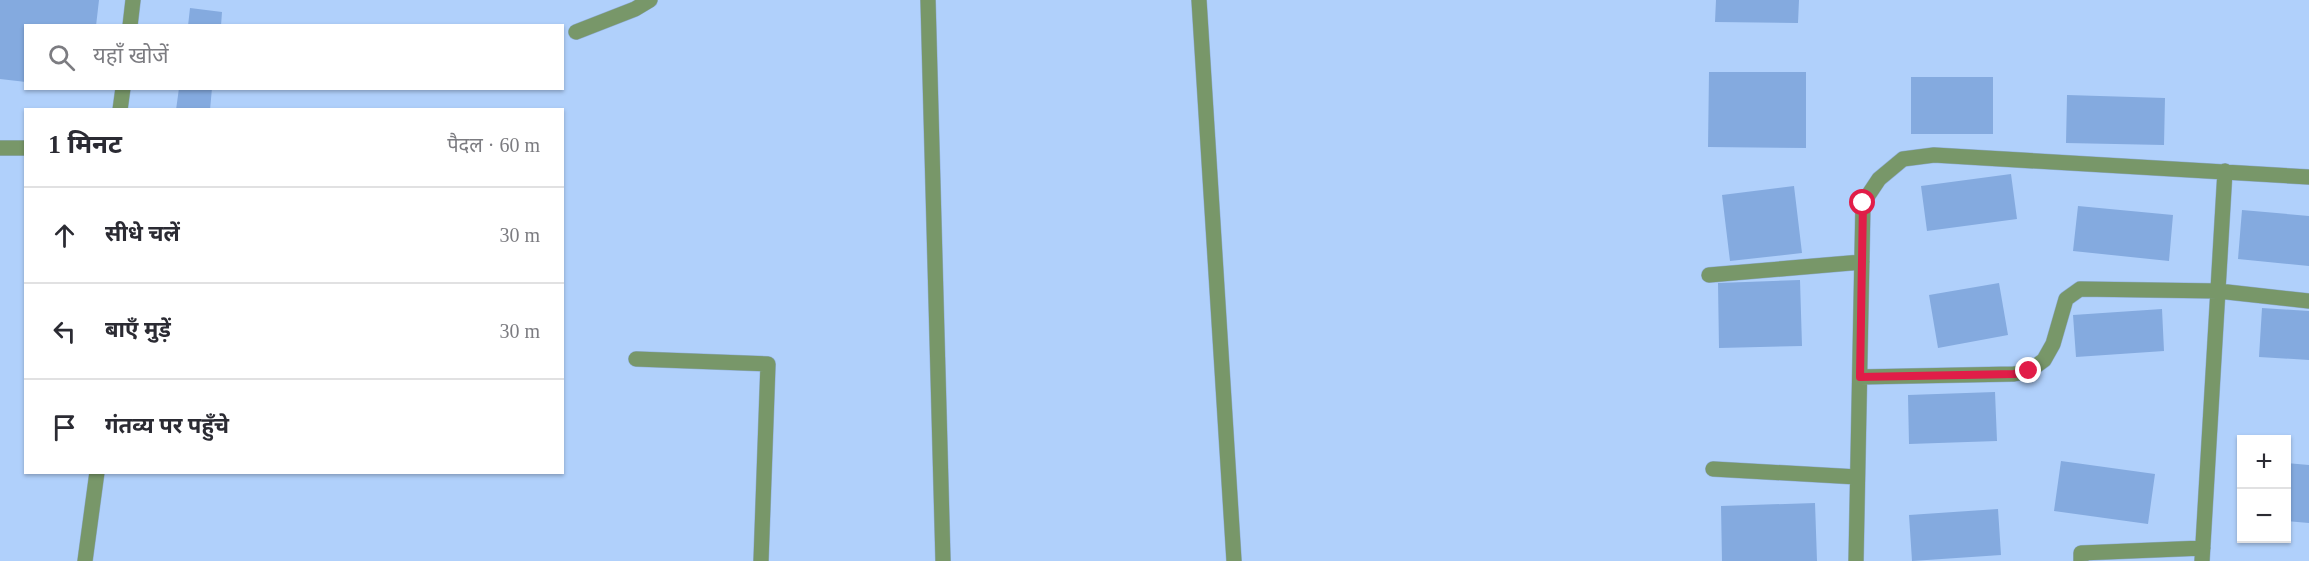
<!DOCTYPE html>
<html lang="hi">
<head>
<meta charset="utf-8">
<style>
  body { margin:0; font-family:"Times New Roman","Noto Sans Devanagari",serif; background:#f7f7f7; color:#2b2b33 }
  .controls { position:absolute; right:18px; bottom:18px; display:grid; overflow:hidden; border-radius:0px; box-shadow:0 2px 4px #0004 }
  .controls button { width:54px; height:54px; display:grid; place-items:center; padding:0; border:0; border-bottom:2px solid #e1e1e2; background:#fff; color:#2b2b33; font:30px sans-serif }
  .stop { position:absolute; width:18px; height:18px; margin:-14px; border:4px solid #e11d48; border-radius:50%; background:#fff }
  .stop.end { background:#e11d48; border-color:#fff; box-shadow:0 2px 6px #0008 }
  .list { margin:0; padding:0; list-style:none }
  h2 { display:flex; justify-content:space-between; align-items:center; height:78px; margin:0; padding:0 24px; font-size:26px }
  h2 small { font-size:20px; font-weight:400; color:#7c7c81 }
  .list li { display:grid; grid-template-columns:39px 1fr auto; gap:18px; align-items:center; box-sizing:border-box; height:96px; padding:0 24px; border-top:2px solid #e1e1e2 }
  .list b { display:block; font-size:22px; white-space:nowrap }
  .list em { font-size:20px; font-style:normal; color:#7c7c81 }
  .icon { flex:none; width:33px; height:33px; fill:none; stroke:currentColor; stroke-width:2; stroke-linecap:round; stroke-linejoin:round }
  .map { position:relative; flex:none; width:2309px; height:561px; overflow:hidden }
  .search { position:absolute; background:#fff; box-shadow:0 2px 4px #0004; left:24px; top:24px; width:540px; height:66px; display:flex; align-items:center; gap:15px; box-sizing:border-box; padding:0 21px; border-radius:0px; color:#7c7c81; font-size:22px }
  .panel { position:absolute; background:#fff; box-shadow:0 2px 4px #0004; left:24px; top:108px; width:540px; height:366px; border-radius:0px }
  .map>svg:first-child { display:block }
  .building { fill:#84aadf }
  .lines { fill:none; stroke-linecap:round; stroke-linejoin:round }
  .service-casing { stroke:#90add3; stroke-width:16 }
  .minor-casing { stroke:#90add3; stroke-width:16 }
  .service { stroke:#789769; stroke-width:15 }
  .minor { stroke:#789769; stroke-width:15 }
  .route { stroke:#e11d48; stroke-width:8 }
</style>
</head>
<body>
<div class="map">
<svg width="2309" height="561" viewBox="0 0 2309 561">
  <rect width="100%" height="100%" fill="#b0d0fb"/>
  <path class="building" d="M0,0H99L96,26H26V82L0,79Z
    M1716,0H1799L1798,23L1715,22Z
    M190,8L222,12L221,26H188Z
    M1709,72H1806V148L1708,147Z
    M1911,77H1993V134H1911Z
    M179,88H212L210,110H176Z
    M2067,95L2165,98L2164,145L2066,143Z
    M2011,174L2017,219L1927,231L1921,186Z
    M1794,186L1802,253L1730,261L1722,195Z
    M2078,206L2173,215L2169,261L2073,251Z
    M2242,210L2309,216V266L2238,259Z
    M1800,280L1802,346L1719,348L1718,283Z
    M1999,283L2008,335L1938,348L1929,295Z
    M2262,308L2309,311V360L2259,357Z
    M2162,309L2164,351L2076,357L2073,315Z
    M1995,392L1997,441L1909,444L1908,395Z
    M2061,461L2155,474L2148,524L2054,511Z
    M2286,463L2309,465V523L2286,521Z
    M1815,503L1817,561H1722L1721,506Z
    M1998,509L2001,555L1912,561L1909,515Z"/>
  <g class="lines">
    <defs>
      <path id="service" d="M576,32L635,9L650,0
        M1709,275L1862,262
        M1860,377L2014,374L2029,371L2044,360L2053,344L2066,299L2080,289L2218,291L2309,301
        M1713,469L1857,477
        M1856,561L1863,203L1879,179L1903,159L1934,155L2309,177
        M2081,561V553L2203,548
        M2202,561L2225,171"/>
      <path id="minor" d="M928,0L943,561
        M1199,0L1234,561
        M130,26L133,0
        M120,110L123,88
        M0,148H26
        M636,359L768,364L761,561
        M85,561L97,472"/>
    </defs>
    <use href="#service" class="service-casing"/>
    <use href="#minor" class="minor-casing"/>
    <use href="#service" class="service"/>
    <use href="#minor" class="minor"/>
  </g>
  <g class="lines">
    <path class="route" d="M1863,203L1860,377L2014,374L2029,371"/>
  </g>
</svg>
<div class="controls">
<button>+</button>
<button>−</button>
</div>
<div class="stop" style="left:1863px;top:203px"></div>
<div class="stop end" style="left:2029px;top:371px"></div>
<div class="search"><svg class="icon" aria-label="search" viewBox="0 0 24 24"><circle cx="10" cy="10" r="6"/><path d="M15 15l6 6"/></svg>यहाँ खोजें</div>
<section class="panel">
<h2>1 मिनट<small>पैदल · 60 m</small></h2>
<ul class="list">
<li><svg class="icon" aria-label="ahead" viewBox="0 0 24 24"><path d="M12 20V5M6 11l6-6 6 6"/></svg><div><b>सीधे चलें</b></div><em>30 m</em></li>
<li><svg class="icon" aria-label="left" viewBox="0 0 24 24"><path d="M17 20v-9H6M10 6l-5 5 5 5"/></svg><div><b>बाएँ मुड़ें</b></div><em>30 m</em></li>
<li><svg class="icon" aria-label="arrive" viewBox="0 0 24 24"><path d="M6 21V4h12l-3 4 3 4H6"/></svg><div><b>गंतव्य पर पहुँचे</b></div></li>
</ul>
</section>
</div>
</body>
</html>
